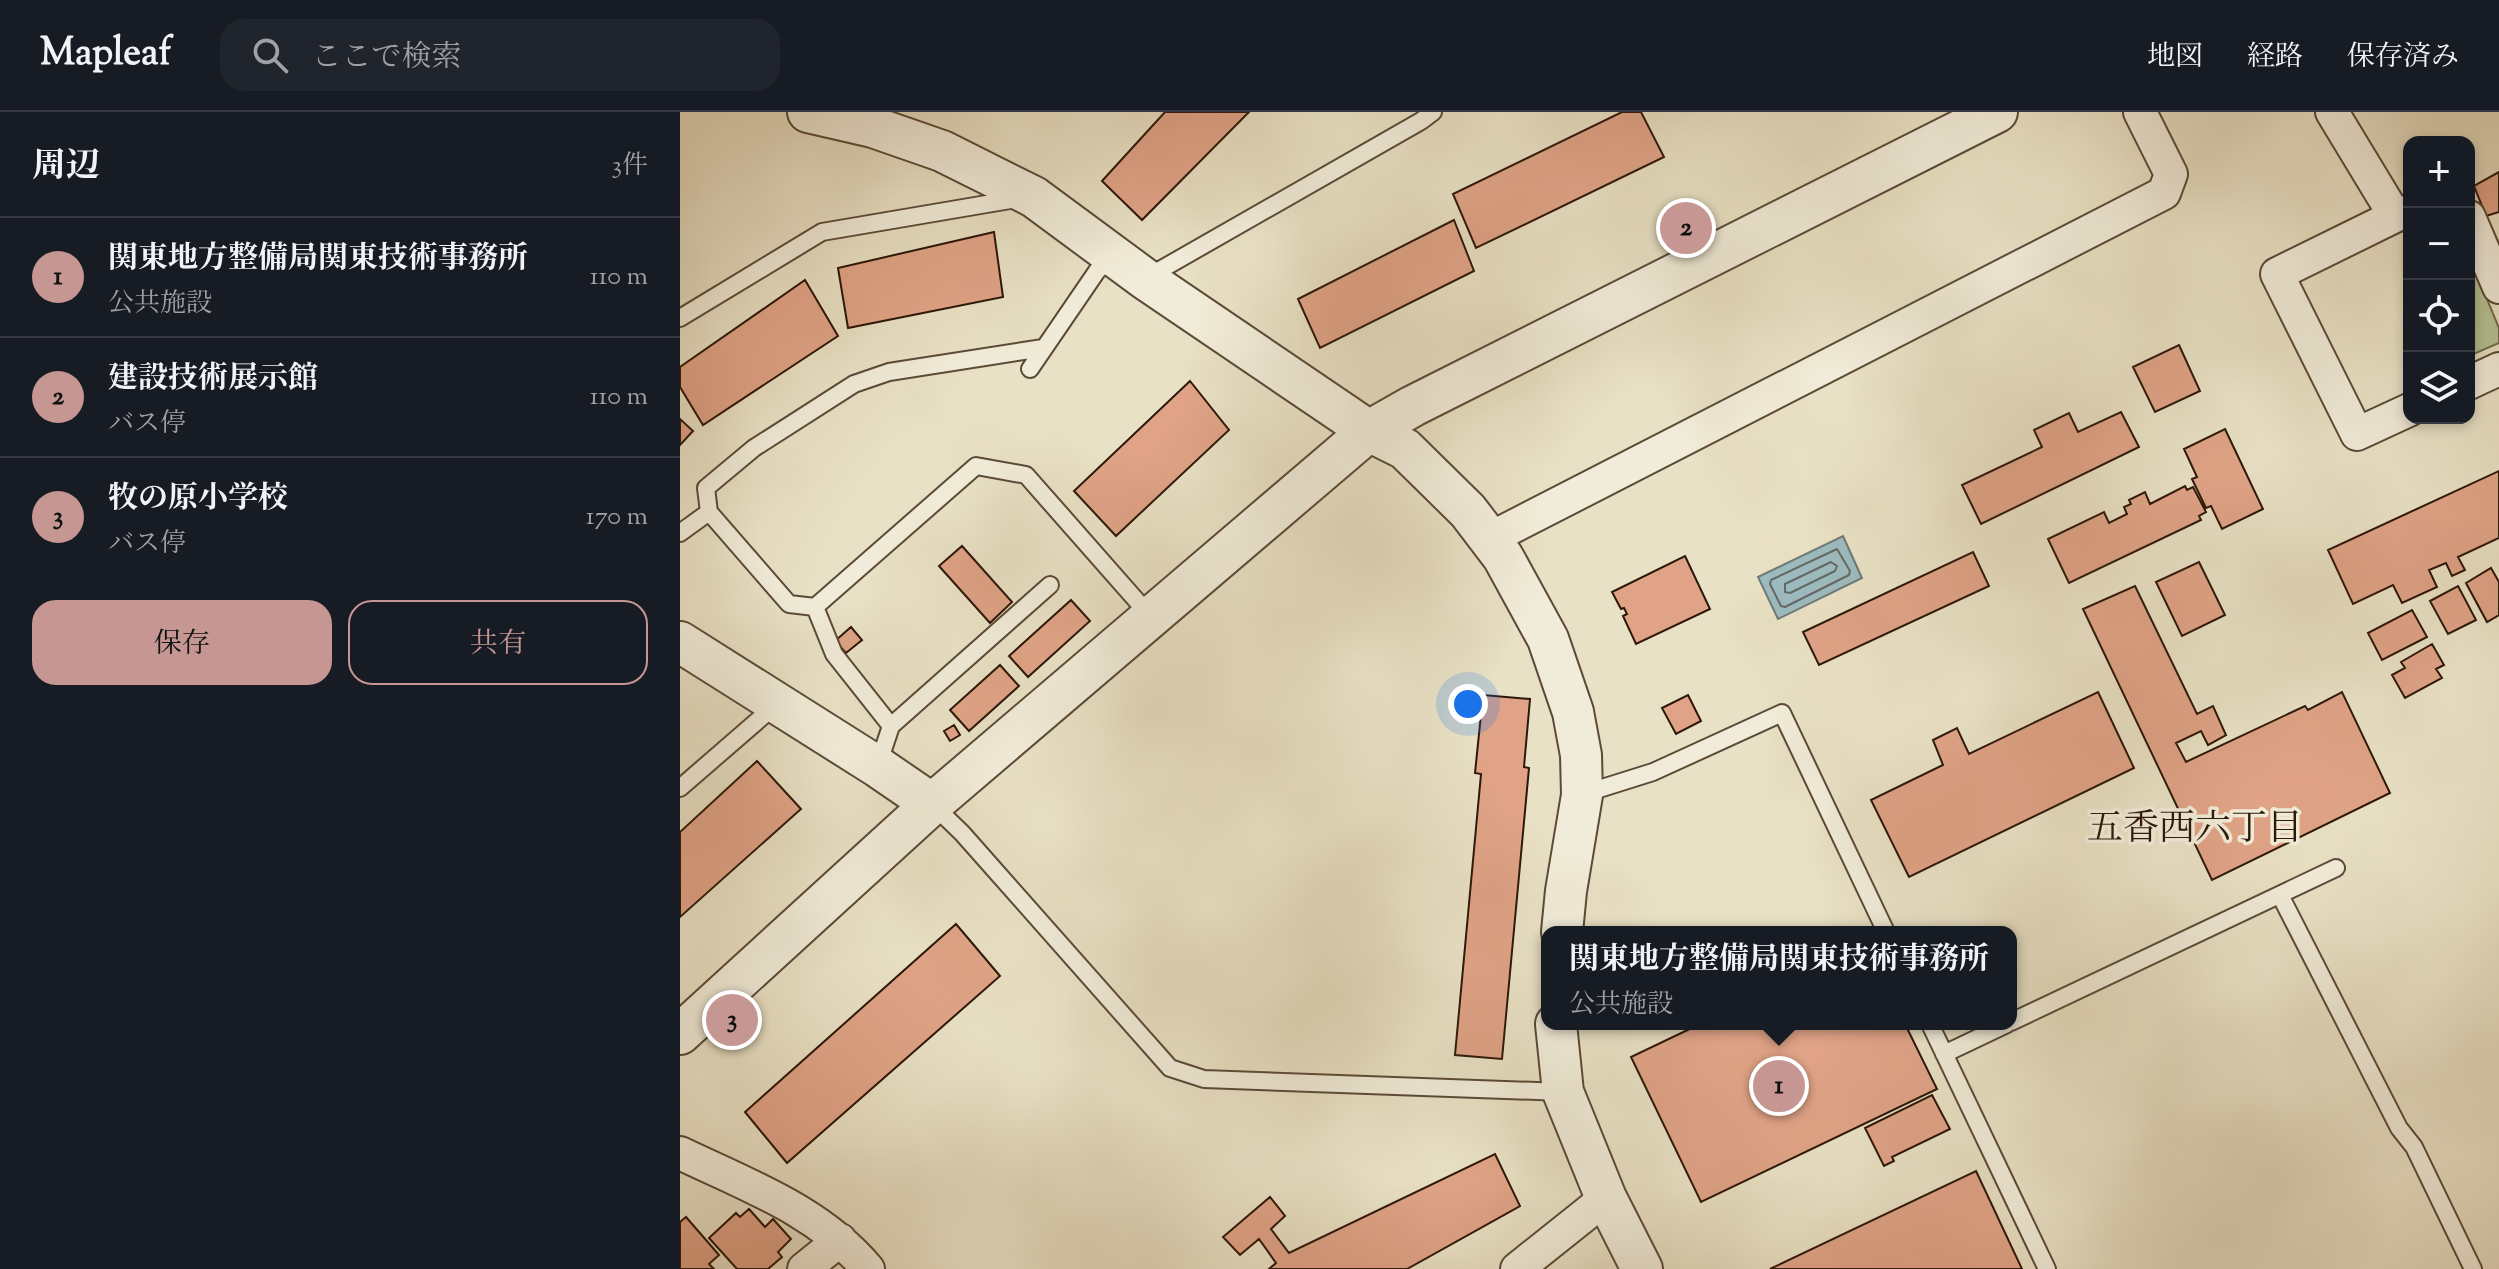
<!DOCTYPE html>
<html lang="ja">
<head>
<meta charset="utf-8">
<style>
  body { margin:0; font-family:"Sorts Mill Goudy","Noto Serif JP",serif; background:#20242c; color:#f1f3f6 }
  .controls { position:absolute; right:24px; top:24px; display:grid; overflow:hidden; border-radius:16px; box-shadow:0 4px 12px #0003 }
  .controls button { width:72px; height:72px; display:grid; place-items:center; padding:0; border:0; border-bottom:2px solid #363941; background:#171b24; color:#f1f3f6; font:40px sans-serif }
  .you { position:absolute; left:788px; top:592px; width:28px; height:28px; margin:-20px; border:6px solid #fff; border-radius:50%; background:#1a73e8; box-shadow:0 0 0 12px #1a73e833 }
  .badge { display:grid; place-items:center; width:52px; height:52px; border-radius:50%; background:#c59692; color:#111; font-size:26px; font-weight:700 }
  .pin { position:absolute; translate:-50% -50%; border:4px solid #fff; box-shadow:0 2px 8px #0006 }
  .popup { position:absolute; left:861px; top:814px; width:476px; height:104px; box-sizing:border-box; display:grid; place-content:center; border-radius:16px; background:#171b24; filter:drop-shadow(0 2px 6px #0005); font-size:26px; white-space:nowrap; color:#9ea1a6 }
  .popup b { font-size:30px; color:#f1f3f6 }
  .popup::after { content:''; position:absolute; left:50%; top:100%; margin-left:-16px; border:16px solid transparent; border-top-color:#171b24 }
  .list { margin:0; padding:0; list-style:none }
  h2 { display:flex; justify-content:space-between; align-items:center; height:104px; margin:0; padding:0 32px; font-size:34px }
  h2 small { font-size:26px; font-weight:400; color:#9ea1a6 }
  .list li { display:grid; grid-template-columns:52px 1fr auto; gap:24px; align-items:center; box-sizing:border-box; height:120px; padding:0 32px; border-top:2px solid #363941 }
  .list b { display:block; font-size:30px; white-space:nowrap }
  .list p { margin:0; font-size:26px; white-space:nowrap; color:#9ea1a6 }
  .list em { font-size:26px; font-style:normal; color:#9ea1a6 }
  .actions { display:flex; gap:16px; padding:24px 32px }
  .actions a { flex:1; padding:18px 0; border:2px solid #c59692; border-radius:24px; text-align:center; font-size:28px; color:#c59692 }
  .actions .main { background:#c59692; color:#111 }
  .icon { flex:none; width:44px; height:44px; fill:none; stroke:currentColor; stroke-width:2; stroke-linecap:round; stroke-linejoin:round }
  .map { position:relative; flex:none; width:1819px; height:1157px; overflow:hidden }
  header { display:flex; align-items:center; gap:48px; box-sizing:border-box; height:112px; padding:0 40px; background:#171b24; border-bottom:2px solid #363941 }
  header strong { font-size:38px }
  nav { display:flex; gap:44px; margin-inline-start:auto; font-size:28px }
  .search { width:560px; height:72px; background:#20242c; display:flex; align-items:center; gap:20px; box-sizing:border-box; padding:0 28px; border-radius:24px; color:#9ea1a6; font-size:30px }
  main { display:flex }
  aside { flex:1; background:#171b24 }
  .map>svg:first-child { display:block }
  .green { fill:#b6c395; stroke:#716d4e; stroke-width:2 }
  .water { fill:#9cbbbf; stroke:#6f7976; stroke-width:2 }
  .lines { fill:none; stroke-linecap:round; stroke-linejoin:round }
  .shore { stroke:#646964; stroke-width:2 }
  .building { fill:#e0a387; stroke:#2c1708; stroke-width:2 }
  .service-casing { stroke:#5b4a37; stroke-width:20 }
  .minor-casing { stroke:#5b4a37; stroke-width:36 }
  .tertiary-casing { stroke:#5b4a37; stroke-width:44 }
  .service { stroke:#f1ecd9; stroke-width:16 }
  .minor { stroke:#f1ecd9; stroke-width:32 }
  .tertiary { stroke:#f1ecd9; stroke-width:40 }
  .labels { text-anchor:middle; dominant-baseline:central; stroke-width:7; stroke-linejoin:round; paint-order:stroke }
  .neighbourhood-label { font-size:36px; fill:#2c1708; stroke:#f1ecd9 }
</style>
</head>
<body>
<header>
<strong>Mapleaf</strong>
<div class="search"><svg class="icon" aria-label="search" viewBox="0 0 24 24"><circle cx="10" cy="10" r="6"/><path d="M15 15l6 6"/></svg>ここで検索</div>
<nav><a>地図</a><a>経路</a><a>保存済み</a></nav>
</header>
<main>
<aside>
<h2>周辺<small>3件</small></h2>
<ul class="list">
<li><span class="badge">1</span><div><b>関東地方整備局関東技術事務所</b><p>公共施設</p></div><em>110 m</em></li>
<li><span class="badge">2</span><div><b>建設技術展示館</b><p>バス停</p></div><em>110 m</em></li>
<li><span class="badge">3</span><div><b>牧の原小学校</b><p>バス停</p></div><em>170 m</em></li>
</ul>
<div class="actions"><a class="main">保存</a><a>共有</a></div>
</aside>
<div class="map">
<svg width="1819" height="1157" viewBox="0 0 1819 1157">
  <rect width="100%" height="100%" fill="#e9e1c5"/>
  <filter id="stains"><feTurbulence type="fractalNoise" baseFrequency=".0025" numOctaves="4"/><feColorMatrix values="0 0 0 0 .2 0 0 0 0 .09 0 0 0 0 .02 0 0 0 .5 -.17"/></filter>
  <radialGradient id="worn" r=".72"><stop offset=".6" stop-color="#630" stop-opacity="0"/><stop offset="1" stop-color="#630" stop-opacity=".3"/></radialGradient>
  <path class="green" d="M1797,163L1819,216V231L1789,244V166Z"/>
  <path class="water" d="M1163,424L1182,466L1098,507L1078,465Z"/>
  <g class="lines">
    <path class="shore" d="M1157,437L1170,459L1169,463L1105,495L1101,494L1090,472L1091,468Z
      M1151,450L1157,454L1155,459L1110,481L1105,480V472Z"/>
  </g>
  <path class="building" d="M485,0H569L462,108L422,69Z
    M942,0H961L984,45L796,136L773,82Z
    M1819,60V100L1806,104L1794,74Z
    M774,108L794,159L640,236L618,187Z
    M314,120L323,185L168,216L158,156Z
    M125,168L158,224L23,313L0,275V255Z
    M1499,233L1520,279L1475,300L1453,255Z
    M510,269L549,318L436,424L394,379Z
    M1441,300L1459,335L1301,412L1282,373L1362,335L1354,318L1389,301L1398,320Z
    M0,307L13,319L0,333Z
    M1545,317L1583,397L1542,417L1531,394L1526,396L1512,367L1517,365L1504,337Z
    M1819,359V426L1778,445L1785,458L1772,464L1766,451L1749,458L1757,475L1722,491L1713,473L1673,492L1648,438Z
    M1505,374L1507,378L1513,375L1526,400L1519,404L1521,408L1389,471L1368,427L1424,400L1429,411L1447,402L1444,395L1451,392L1449,388L1465,380L1470,392Z
    M282,434L332,490L310,511L259,454Z
    M1293,440L1309,474L1139,553L1123,520Z
    M1005,444L1030,497L956,532L943,504L947,502L944,496L941,497L932,480Z
    M1519,450L1545,503L1502,524L1476,470Z
    M1811,456L1819,470V503L1807,510L1786,471Z
    M1455,474L1517,602L1533,594L1546,623L1528,633L1521,619L1496,631L1506,650L1625,594L1628,598L1662,580L1710,681L1532,768L1403,497Z
    M1778,474L1796,508L1768,522L1750,489Z
    M391,488L410,509L348,565L329,544Z
    M1732,498L1747,525L1702,548L1688,521Z
    M171,515L182,528L166,541L155,529Z
    M1752,532L1764,553L1756,557L1762,566L1725,586L1712,563L1725,556L1721,550Z
    M320,553L339,574L289,619L270,598Z
    M1418,580L1454,656L1229,765L1191,688L1263,653L1253,628L1277,616L1289,642Z
    M803,583L850,587L844,655L849,656L822,947L775,943L801,662L795,661Z
    M1008,583L1021,609L996,622L982,596Z
    M274,613L280,623L270,629L264,619Z
    M77,649L121,697L0,805V720Z
    M276,812L320,864L107,1051L65,1000Z
    M1020,912H1225L1257,977L1021,1090L951,945Z
    M1252,983L1270,1017L1212,1045L1214,1049L1204,1054L1185,1016Z
    M815,1042L840,1094L727,1157H589L596,1151L579,1127L560,1143L543,1125L590,1085L605,1104L591,1117L609,1141Z
    M1296,1059L1342,1157H1090Z
    M69,1097L85,1115L93,1107L111,1127L98,1140L102,1145L88,1157H57L29,1126L56,1101L60,1105Z
    M6,1105L39,1143L29,1152L34,1157H0V1110Z"/>
  <g class="lines">
    <defs>
      <path id="service" d="M466,166L741,9L753,0
        M0,206L142,120L336,87
        M363,236L209,260L174,272L74,336L26,376L29,400L109,492L135,495L296,354L346,363L471,505
        M350,257L417,159L432,144
        M0,421L29,400
        M135,495L154,542L211,614
        M198,653L211,614L370,473
        M0,676L98,591
        M903,682L973,660L1102,601L1206,820
        M252,692L282,721L490,956L524,967L883,980
        M1600,783L1719,1016L1734,1035L1793,1157
        M1331,910L1656,756
        M1250,912L1367,1157
        M1264,942L1327,912"/>
      <path id="minor" d="M1652,0L1715,104L1729,99
        M1715,104L1597,162L1677,322L1729,298
        M1789,105L1819,175
        M1789,271L1819,257
        M809,427L1484,81L1491,62L1460,0
        M0,1041C67,1073 139,1099 188,1157
        M124,1157L160,1128
        M837,1157L926,1086"/>
      <path id="tertiary" d="M128,0L193,15L262,39L354,85L465,167L689,319L725,337L788,399L823,445L868,527L893,600L901,643L902,683L886,779L882,820
        M0,530L198,655L252,692
        M876,912L883,980L926,1086L962,1157
        M0,922L252,692L689,319L733,294L1317,0"/>
    </defs>
    <use href="#service" class="service-casing"/>
    <use href="#minor" class="minor-casing"/>
    <use href="#tertiary" class="tertiary-casing"/>
    <use href="#service" class="service"/>
    <use href="#minor" class="minor"/>
    <use href="#tertiary" class="tertiary"/>
  </g>
  <g class="labels">
    <g class="neighbourhood-label">
      <text x="1515" y="718">五香西六丁目</text>
    </g>
  </g>
  <rect width="100%" height="100%" filter="url(#stains)"/>
  <rect width="100%" height="100%" fill="url(#worn)"/>
</svg>
<div class="controls">
<button>+</button>
<button>−</button>
<button><svg class="icon" aria-label="locate" viewBox="0 0 24 24"><circle cx="12" cy="12" r="6"/><path d="M12 2v4M12 18v4M2 12h4M18 12h4"/></svg></button>
<button><svg class="icon" aria-label="layers" viewBox="0 0 24 24"><path d="M12 4l9 5-9 5-9-5zM3 14l9 5 9-5"/></svg></button>
</div>
<div class="you"></div>
<div class="pin badge" style="left:1099px;top:974px">1</div>
<div class="popup"><b>関東地方整備局関東技術事務所</b>公共施設</div>
<div class="pin badge" style="left:1006px;top:116px">2</div>
<div class="pin badge" style="left:52px;top:908px">3</div>
</div>
</main>
</body>
</html>
